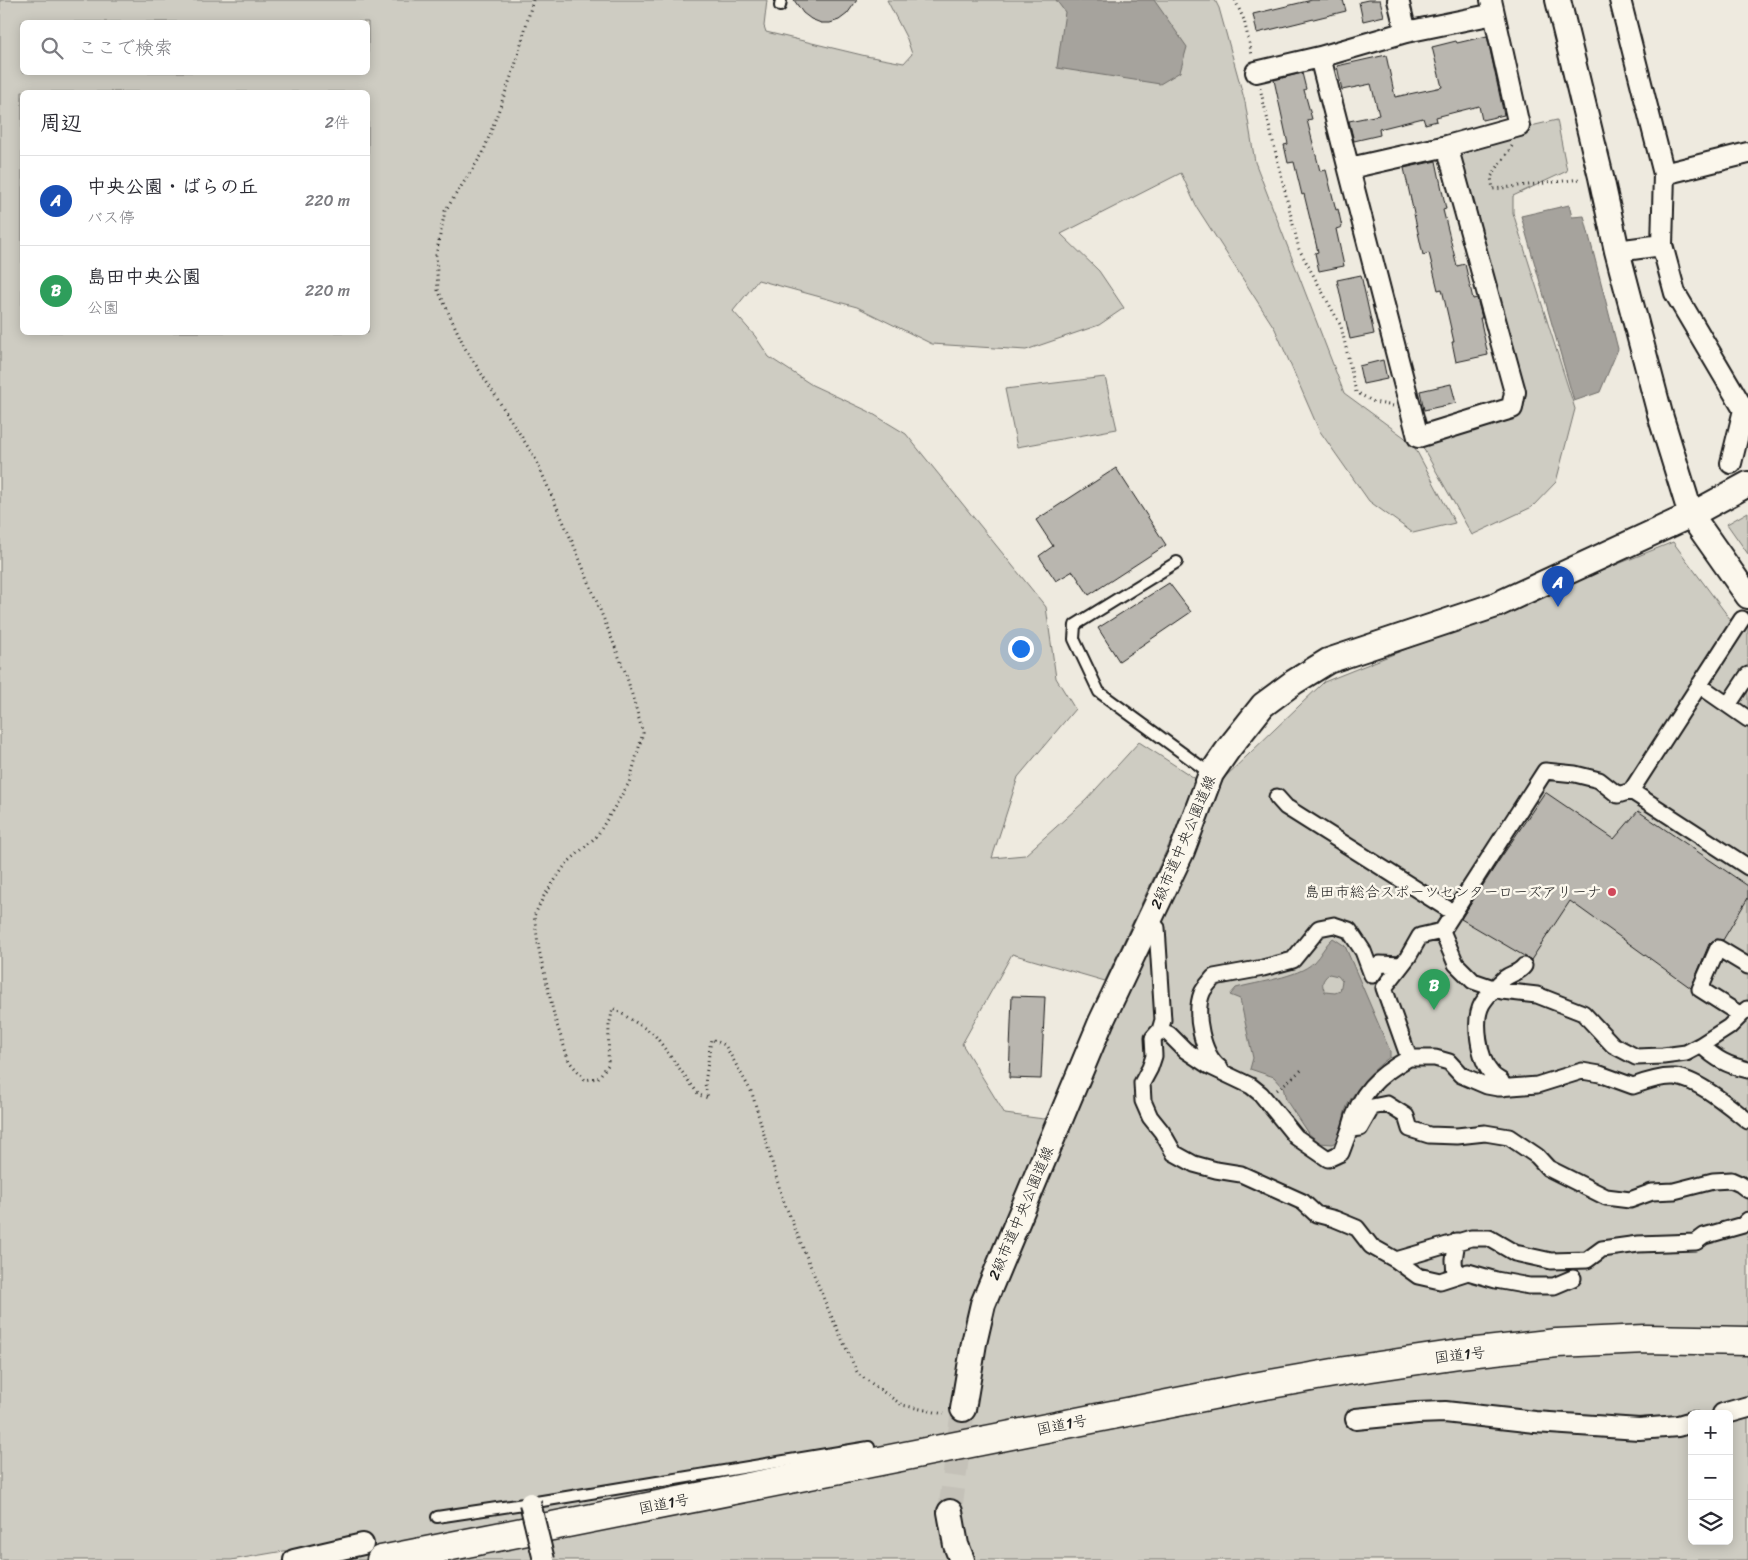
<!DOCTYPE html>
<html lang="ja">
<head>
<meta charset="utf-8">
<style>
  body { margin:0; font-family:Sriracha,"Klee One",sans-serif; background:#f2f2f3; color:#2b2b33 }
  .controls { position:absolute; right:15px; bottom:15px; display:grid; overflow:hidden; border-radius:8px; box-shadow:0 2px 12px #0003 }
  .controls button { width:45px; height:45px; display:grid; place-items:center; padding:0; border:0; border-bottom:1px solid #e1e1e2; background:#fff; color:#2b2b33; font:25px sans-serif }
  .you { position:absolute; left:1020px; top:648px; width:18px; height:18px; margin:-12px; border:4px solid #fff; border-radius:50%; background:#1a73e8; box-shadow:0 0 0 8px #1a73e833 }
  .badge { display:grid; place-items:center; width:32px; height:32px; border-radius:50%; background:#0b8043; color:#fff; font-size:16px; font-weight:700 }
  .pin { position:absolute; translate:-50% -41px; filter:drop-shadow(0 1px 2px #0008) }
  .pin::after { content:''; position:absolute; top:26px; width:18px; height:15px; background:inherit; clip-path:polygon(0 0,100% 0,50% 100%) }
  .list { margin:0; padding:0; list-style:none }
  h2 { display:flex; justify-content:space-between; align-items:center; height:65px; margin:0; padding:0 20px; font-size:21px }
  h2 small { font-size:16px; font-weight:400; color:#7c7c81 }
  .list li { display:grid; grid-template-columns:32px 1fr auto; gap:15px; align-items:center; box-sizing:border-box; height:90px; padding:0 20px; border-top:1px solid #e1e1e2 }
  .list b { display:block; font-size:19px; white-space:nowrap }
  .list p { margin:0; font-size:16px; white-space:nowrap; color:#7c7c81 }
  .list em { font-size:16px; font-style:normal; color:#7c7c81 }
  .icon { flex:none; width:28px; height:28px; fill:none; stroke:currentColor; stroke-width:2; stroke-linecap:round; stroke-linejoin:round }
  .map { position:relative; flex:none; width:1748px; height:1560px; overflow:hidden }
  .search { position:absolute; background:#fff; box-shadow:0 2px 12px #0003; left:20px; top:20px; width:350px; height:55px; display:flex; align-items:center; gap:12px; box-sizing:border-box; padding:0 18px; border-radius:8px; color:#7c7c81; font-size:19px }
  .panel { position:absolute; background:#fff; box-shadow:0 2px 12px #0003; left:20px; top:90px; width:350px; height:245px; border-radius:8px }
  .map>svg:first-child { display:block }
  .green { fill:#ceccc2; stroke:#75746f; fill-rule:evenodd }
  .water { fill:#a6a39d; stroke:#6f6d69; fill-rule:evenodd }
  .building { fill:#b9b6af; stroke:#1c1c1c }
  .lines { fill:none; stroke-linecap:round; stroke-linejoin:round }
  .tertiary-tunnel { stroke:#c4c1b8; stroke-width:24; stroke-dasharray:24 12; stroke-linecap:butt }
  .service-casing { stroke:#1c1c1c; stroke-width:14 }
  .pedestrian-casing { stroke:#1c1c1c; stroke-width:19 }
  .minor-casing { stroke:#1c1c1c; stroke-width:24 }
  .tertiary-casing { stroke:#1c1c1c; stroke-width:28 }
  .trunk-casing { stroke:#1c1c1c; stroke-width:31 }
  .path { stroke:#1c1c1c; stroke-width:3; stroke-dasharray:1 4; stroke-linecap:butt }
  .service { stroke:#fbf7ec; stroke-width:10 }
  .pedestrian { stroke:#fbf7ec; stroke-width:15 }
  .minor { stroke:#fbf7ec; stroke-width:20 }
  .tertiary { stroke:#fbf7ec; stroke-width:24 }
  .trunk { stroke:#fbf7ec; stroke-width:28 }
  .minor-bridge-casing { stroke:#1c1c1c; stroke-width:24; stroke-linecap:butt }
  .minor-bridge { stroke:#fbf7ec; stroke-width:20 }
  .poi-dot { fill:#d1495b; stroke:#fbf7ec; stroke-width:2 }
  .labels { text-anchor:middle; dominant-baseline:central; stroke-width:5; stroke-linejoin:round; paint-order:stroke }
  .street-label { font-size:15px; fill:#1c1c1c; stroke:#fbf7ec }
  .poi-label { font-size:15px; fill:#1c1c1c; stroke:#fbf7ec; text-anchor:end }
</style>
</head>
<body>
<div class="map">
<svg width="1748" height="1560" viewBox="0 0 1748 1560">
  <rect width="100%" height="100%" fill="#eeeadf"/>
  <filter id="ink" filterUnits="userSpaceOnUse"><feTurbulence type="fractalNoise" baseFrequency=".02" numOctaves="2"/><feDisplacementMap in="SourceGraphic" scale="10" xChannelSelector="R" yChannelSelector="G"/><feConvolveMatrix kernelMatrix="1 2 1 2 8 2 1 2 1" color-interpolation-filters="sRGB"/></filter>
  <g filter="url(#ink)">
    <path class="green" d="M0,0H767L764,26L766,32L866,56L904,63L912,54L907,39L887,0H1215L1219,8L1245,102L1255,162L1344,393L1404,437L1414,446L1455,523L1413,533L1369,501L1319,430L1275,329L1196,206L1181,173L1061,234L1099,271L1124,308L1099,325L1026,350L932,344L857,307L758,280L733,311L755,336L769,357L812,385L868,411L906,434L1046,607L1056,678L1075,709L1018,777L992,858L1025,855L1086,800L1139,742L1199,781L1105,981L1012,954L962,1044L1005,1114L1044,1119L1077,1101L1224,778L1324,682L1673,542L1736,627L1742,619L1748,627V1560H327L366,1537L231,1560H0ZM22,22H368V72H22ZM22,92H368V332H22ZM1692,1414H1729V1541H1692Z
      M1557,120L1567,171L1513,196V213L1575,409L1556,482L1532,507L1472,535L1422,446L1524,400L1452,144Z
      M1105,377L1117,429L1017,447L1005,389Z
      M1748,512V554L1727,524Z"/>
    <path class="water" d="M1056,0H1154L1187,47L1180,72L1160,84L1057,68L1065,12Z
      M1569,205L1572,217L1584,216L1618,349L1600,392L1574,401L1521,216Z
      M1333,938L1345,946L1390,1051V1057C1375,1067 1356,1088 1348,1104C1343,1114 1342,1128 1341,1139L1332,1144L1320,1143L1307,1132L1286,1100L1283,1087L1274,1077L1250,1069L1253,1058L1240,999L1230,995L1236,988C1258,982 1298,977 1313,963C1321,955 1325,945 1333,938ZM1329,974L1338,976L1342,981L1340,991L1335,993L1325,992C1321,984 1322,980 1329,974Z"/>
    <path class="building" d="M794,0H857L847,14L839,20L830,23H821L811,19L803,13Z
      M1312,0H1343L1346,11L1257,33L1253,14Z
      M1368,0H1380L1384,16L1363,21L1359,2Z
      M1487,36L1504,115L1482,120L1479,106L1436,117L1437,121L1425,124L1423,118L1379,129L1380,135L1354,141L1349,121L1379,115L1371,84L1342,90L1337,66L1386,55L1395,97L1442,87L1432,47L1456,41L1457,43Z
      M1302,73L1306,89L1304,90L1312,119L1307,120L1320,171L1326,170L1336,210L1338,209L1342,227L1336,229L1344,266L1319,271L1315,253L1318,252L1304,194L1302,195L1294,162L1288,163L1284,145L1288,144L1274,80Z
      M1436,161L1446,209L1443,210L1457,266L1465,264L1473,299L1477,298L1482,318H1480L1488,355L1456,362L1452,342H1454L1442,289L1438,290L1429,253L1423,255L1404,168Z
      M1361,275L1374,334L1350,339L1337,280Z
      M1383,360L1387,379L1363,384L1359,366Z
      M1451,384L1456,403L1424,410L1420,391Z
      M1116,468L1166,545L1089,595L1073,571L1056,581L1039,556L1053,546L1036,520Z
      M1169,583L1191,612L1119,661L1098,628Z
      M1545,792L1614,839L1638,811L1748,886V898L1723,940L1717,939L1712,941L1709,944L1691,988L1570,901L1531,960L1461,919L1500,859Z
      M1012,996L1045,997L1041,1079L1009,1078Z"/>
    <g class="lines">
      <path class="tertiary-tunnel" d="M950,1512L963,1409"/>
      <defs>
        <path id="service" d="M780,6L781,0
          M1177,562L1075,625L1074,639L1099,692L1211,774
          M437,1517L530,1503L869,1447"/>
        <path id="pedestrian" d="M1699,685L1748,719
          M1728,705L1748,675
          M1631,791L1742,619
          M1277,797L1286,807L1454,913
          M1748,867L1631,791L1618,795L1599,780L1575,774L1545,771L1442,931L1456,964L1473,981L1502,991L1537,995L1583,1013L1613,1045L1636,1057L1663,1056L1686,1053L1701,1045C1717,1060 1727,1065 1748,1070
          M1157,928L1163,1020L1160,1030
          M1442,931L1420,936L1408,957L1384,988L1409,1058H1435L1449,1062L1461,1075L1487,1086L1498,1088L1537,1085L1582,1071L1600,1074L1633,1086C1646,1081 1661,1076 1675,1077C1698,1079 1730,1107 1748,1121
          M1741,1015L1700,989L1718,948L1748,966
          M1701,1045L1729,1027L1747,1009
          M1409,1058C1377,1076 1359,1093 1350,1129L1360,1128L1372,1107L1387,1104L1406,1116L1410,1129L1429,1135L1457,1136L1485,1133L1509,1137L1537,1156L1548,1168L1606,1197L1630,1200L1652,1192L1674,1191L1713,1181L1731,1180L1740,1184L1748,1190
          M1220,1068C1202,1055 1194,1013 1202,993C1204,988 1210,982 1214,977L1263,968L1293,960L1319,928L1334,925L1349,930L1363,951L1372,975L1380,964L1402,965
          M1503,1088L1501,1081C1498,1079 1494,1077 1492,1074C1479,1060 1473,1020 1482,1004C1487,996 1498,984 1505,978C1512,973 1519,973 1524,966
          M1350,1129L1341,1153L1328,1159L1296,1137L1261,1094L1251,1086L1209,1066L1185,1050L1169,1034L1160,1030L1153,1038L1154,1056L1150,1068L1142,1083L1143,1101L1150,1117L1162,1132L1174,1153L1194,1164L1216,1170L1241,1174L1303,1202L1316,1214L1335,1219L1357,1228L1371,1246L1396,1260L1471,1238H1489L1515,1253L1551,1261L1587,1260L1602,1249L1638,1244L1696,1242L1704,1236L1743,1225L1748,1220
          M1396,1260L1418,1276L1440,1281L1468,1272L1496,1280L1529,1286H1554L1573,1278
          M1455,1276L1454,1260L1457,1241"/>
        <path id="minor" d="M1398,0L1406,32
          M1620,0L1664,174L1662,245L1675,293L1744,410L1731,463
          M1320,57L1418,437L1512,408L1515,392L1447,146
          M1256,72L1320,57L1406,32L1494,14
          M1350,168L1447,146L1519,126L1491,0
          M1664,174L1748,153
          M1617,251L1662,245
          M1723,1414L1748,1407
          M1356,1419L1417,1413L1445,1412L1535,1422L1639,1429L1678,1426L1692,1422
          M294,1560L363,1544"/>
        <path id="tertiary" d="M1558,0L1601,177L1617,251L1661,418L1691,515L1748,484
          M963,1409L974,1343L983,1304L1101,1022L1182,851L1211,774L1229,748L1263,705L1294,682L1328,661L1496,605L1691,515L1748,596
          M950,1512L956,1545L962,1560"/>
        <path id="trunk" d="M381,1560L1248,1388L1345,1371L1459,1354L1557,1343L1645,1339L1748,1341"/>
      </defs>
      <use href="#service" class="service-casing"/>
      <use href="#pedestrian" class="pedestrian-casing"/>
      <use href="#minor" class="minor-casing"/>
      <use href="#tertiary" class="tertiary-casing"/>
      <use href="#trunk" class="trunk-casing"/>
      <path class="path" d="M533,0L515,66L483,153L445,211L436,255L438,290L465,348L535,458L575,548L626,674L643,733L629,783L597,836L566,864L544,896L534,916L539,950L555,1019L569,1061L585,1080L598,1078L608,1065L609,1026L613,1008L654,1034L699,1095L708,1098L705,1084L711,1039L725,1045L752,1093L782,1197L828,1309L858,1374L902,1405L944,1414
        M1235,0L1244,20L1252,55
        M1260,88L1299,249L1341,326L1356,392L1374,402L1393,406
        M1512,146L1491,177L1493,189L1581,179
        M1277,1090L1304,1068"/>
      <use href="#service" class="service"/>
      <use href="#pedestrian" class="pedestrian"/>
      <use href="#minor" class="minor"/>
      <use href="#tertiary" class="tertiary"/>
      <use href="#trunk" class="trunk"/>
      <defs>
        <path id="minor-bridge" d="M530,1503L544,1560"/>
      </defs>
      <use href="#minor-bridge" class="minor-bridge-casing"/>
      <use href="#minor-bridge" class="minor-bridge"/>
    </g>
  </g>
  <circle class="poi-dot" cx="1612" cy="892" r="5"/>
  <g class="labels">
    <g class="street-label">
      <text transform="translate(1183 842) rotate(-67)">2級市道中央公園道線</text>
      <text transform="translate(1021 1213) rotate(-67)">2級市道中央公園道線</text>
      <text transform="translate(1460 1355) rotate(-7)">国道1号</text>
      <text transform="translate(1062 1425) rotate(-11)">国道1号</text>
      <text transform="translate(664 1504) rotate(-11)">国道1号</text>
    </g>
    <g class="poi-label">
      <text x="1602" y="892">島田市総合スポーツセンターローズアリーナ</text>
    </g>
  </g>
</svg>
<div class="controls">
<button>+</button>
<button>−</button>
<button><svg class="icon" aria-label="layers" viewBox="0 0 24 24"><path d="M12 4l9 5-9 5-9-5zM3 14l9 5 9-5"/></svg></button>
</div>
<div class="you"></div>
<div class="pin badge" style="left:1558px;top:607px;background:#1a4fb4">A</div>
<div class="pin badge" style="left:1434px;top:1010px;background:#2e9e5b">B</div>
<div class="search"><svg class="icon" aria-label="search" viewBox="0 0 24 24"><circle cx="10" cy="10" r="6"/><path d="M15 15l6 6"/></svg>ここで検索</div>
<section class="panel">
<h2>周辺<small>2件</small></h2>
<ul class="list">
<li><span class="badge" style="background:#1a4fb4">A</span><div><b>中央公園・ばらの丘</b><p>バス停</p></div><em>220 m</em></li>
<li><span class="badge" style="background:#2e9e5b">B</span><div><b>島田中央公園</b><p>公園</p></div><em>220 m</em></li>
</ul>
</section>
</div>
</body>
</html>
